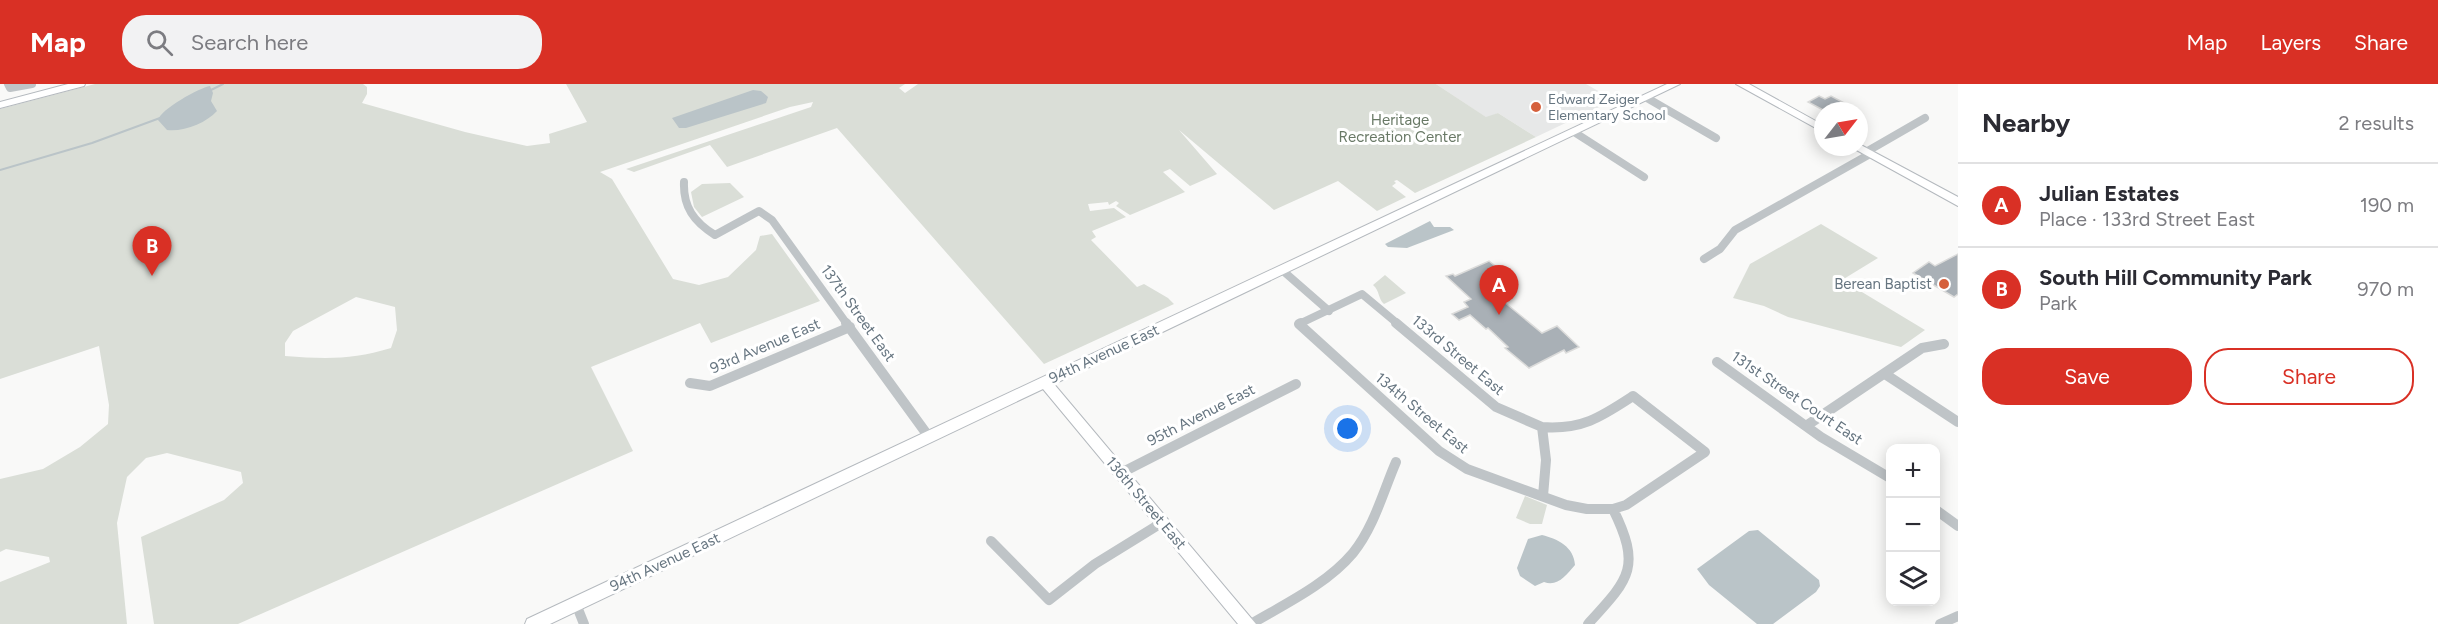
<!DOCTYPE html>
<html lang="en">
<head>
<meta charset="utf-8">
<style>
  body { margin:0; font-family:Figtree,sans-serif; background:#f2f2f3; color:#2b2b33 }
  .controls { position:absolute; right:18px; bottom:18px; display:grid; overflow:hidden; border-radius:12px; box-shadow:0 3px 15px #0003 }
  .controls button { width:54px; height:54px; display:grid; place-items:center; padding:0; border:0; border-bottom:2px solid #e1e1e2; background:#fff; color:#2b2b33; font:30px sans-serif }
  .compass { position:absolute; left:1814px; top:18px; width:54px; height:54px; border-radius:50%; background:#fff; box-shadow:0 3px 15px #0003; rotate:59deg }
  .you { position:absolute; left:1348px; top:345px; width:21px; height:21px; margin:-15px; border:4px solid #fff; border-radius:50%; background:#1a73e8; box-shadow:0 0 0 9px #1a73e833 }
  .badge { display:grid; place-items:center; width:39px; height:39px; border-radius:50%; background:#d93025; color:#fff; font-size:20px; font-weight:700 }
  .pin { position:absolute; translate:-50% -50px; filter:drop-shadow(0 2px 3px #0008) }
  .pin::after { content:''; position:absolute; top:32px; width:21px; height:18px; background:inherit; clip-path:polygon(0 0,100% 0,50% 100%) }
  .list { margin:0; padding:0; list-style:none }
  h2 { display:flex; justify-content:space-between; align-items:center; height:78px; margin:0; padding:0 24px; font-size:26px }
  h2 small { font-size:20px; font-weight:400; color:#7c7c81 }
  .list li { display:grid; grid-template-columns:39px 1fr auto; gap:18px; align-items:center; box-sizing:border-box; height:84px; padding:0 24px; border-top:2px solid #e1e1e2 }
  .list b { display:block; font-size:22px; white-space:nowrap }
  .list p { margin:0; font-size:20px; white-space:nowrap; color:#7c7c81 }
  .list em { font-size:20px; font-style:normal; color:#7c7c81 }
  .actions { display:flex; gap:12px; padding:18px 24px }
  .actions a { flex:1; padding:14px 0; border:2px solid #d93025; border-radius:24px; text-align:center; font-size:21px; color:#d93025 }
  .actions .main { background:#d93025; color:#fff }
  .icon { flex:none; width:33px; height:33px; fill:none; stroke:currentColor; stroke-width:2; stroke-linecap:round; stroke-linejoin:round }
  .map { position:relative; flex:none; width:1958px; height:540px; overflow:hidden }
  header { display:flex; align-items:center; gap:36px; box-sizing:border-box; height:84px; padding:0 30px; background:#d93025; color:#fff }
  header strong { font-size:28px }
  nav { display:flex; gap:33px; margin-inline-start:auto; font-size:21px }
  .search { width:420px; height:54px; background:#f2f2f3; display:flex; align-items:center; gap:15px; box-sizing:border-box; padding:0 21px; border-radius:24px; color:#7c7c81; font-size:22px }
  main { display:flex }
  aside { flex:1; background:#fff }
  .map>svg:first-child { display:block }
  .built { fill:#e7e8e8 }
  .green { fill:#daded7; fill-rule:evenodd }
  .water { fill:#bac4c8 }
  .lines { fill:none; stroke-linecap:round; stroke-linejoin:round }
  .stream { stroke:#bac4c8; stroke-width:2 }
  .building { fill:#a9b0b6; stroke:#dbdbda; stroke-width:1.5 }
  .secondary-casing { stroke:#b4b9be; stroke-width:2 }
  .street-far1 { stroke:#bfc4c7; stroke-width:8 }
  .street { stroke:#bfc4c7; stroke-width:10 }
  .secondary { fill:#fff; fill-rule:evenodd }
  .poi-dot { fill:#d5603c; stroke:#fff; stroke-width:2 }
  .labels { text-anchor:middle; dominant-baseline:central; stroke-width:6; stroke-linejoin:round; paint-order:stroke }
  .far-poi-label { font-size:14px; fill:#667580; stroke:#fff; text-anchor:start }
  .park-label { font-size:15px; fill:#697966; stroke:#fff }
  .poi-label { font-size:15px; fill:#667580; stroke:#fff; text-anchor:end }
  .street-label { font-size:15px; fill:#667580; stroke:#fff }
</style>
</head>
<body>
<header>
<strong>Map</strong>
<div class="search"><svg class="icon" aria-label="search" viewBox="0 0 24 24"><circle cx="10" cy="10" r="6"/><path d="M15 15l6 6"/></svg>Search here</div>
<nav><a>Map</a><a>Layers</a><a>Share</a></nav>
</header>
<main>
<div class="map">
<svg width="1958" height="540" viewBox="0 0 1958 540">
  <rect width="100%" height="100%" fill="#f9f9f8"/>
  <path class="built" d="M1436,0H1586L1614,16L1536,53L1498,29L1487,34Z"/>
  <path class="green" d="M95,0H363L367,3V10L362,19L465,48L527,62L550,59L549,50L587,38L566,0H905L899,4L905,9L918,0H1436L1486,33L1498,29L1536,53L1415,109L1397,96L1394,97L1396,99L1392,102L1406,113L1377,127L1338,97L1274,126L1179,46L1217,90L1215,91L1190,102L1170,85L1163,88L1185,108L1130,131L1116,122L1119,119L1116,117L1109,121L1108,118L1088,120L1090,127L1114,124L1126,133L1092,147L1096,153L1091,156L1137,203L1144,200L1168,214L1174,220L1044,280L837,44L727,83L710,61L634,88L626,85L811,23L813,18L790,23L600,88L612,95L673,195L699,201L728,193L756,166L760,152L772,150L820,217L711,259L700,239L591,283L633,367L238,540H154L141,453L224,416L243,399L241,388L167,369L146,374L127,393L117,439L127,540H0V498L50,478L49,473L6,465L0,468V395L43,385L80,363L108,340L109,321L99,262L0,295V25ZM356,213L395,223L397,246L391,264C352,276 325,275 285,272V259L293,247Z
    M730,99L744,113L702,133L694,123L691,108L702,100Z
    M1821,140L1878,174L1842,196L1925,246L1901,263L1788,233L1764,222L1733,214L1750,180Z
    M1385,191L1406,209L1384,220C1378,215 1380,207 1373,201Z
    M1525,412L1547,421L1542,440H1530L1516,434Z"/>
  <path class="water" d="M210,2L213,9L211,17L217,27C206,39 184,48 167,46L158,36C161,25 199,4 210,2Z
    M753,6L761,7L768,13L766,19L686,44H679L672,34Z
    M1430,137L1434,143H1450L1454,146L1407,164L1388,163L1385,160Z
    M1758,446L1819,496L1820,502L1816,508L1773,540H1757L1709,501L1697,485L1749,447Z
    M1542,451C1558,455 1574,463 1575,481C1566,491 1558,503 1544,498L1535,502L1520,492L1517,484L1528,455Z"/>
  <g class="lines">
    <path class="stream" d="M211,6L223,0
      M0,86L92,59L160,34"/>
  </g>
  <path class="building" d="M1819,12L1825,15L1831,12L1850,22L1841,27H1825L1808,18Z
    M1958,170V210L1954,213L1913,189L1929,178L1935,182Z
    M1489,177L1510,194L1484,201L1495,211L1501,209L1508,215L1503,217L1542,249L1557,242L1579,263L1566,269L1564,266L1529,284L1505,264L1508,263L1488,244L1486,245L1470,231L1459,236L1452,230L1468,223L1464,218L1471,215L1446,192L1453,190L1455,192Z"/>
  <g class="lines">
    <defs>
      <path id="secondary" d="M68,0H85L84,2L0,24V18Z
        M1667,0H1680L1054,300L1256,540H1238L1043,305L550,540H525L527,535Z
        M1736,0H1749L1823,41V48Z
        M1859,60L1958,113V122L1851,63H1859Z"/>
    </defs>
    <use href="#secondary" class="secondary-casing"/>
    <path class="street-far1" d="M8,0L10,4L32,0
      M1647,14L1716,54
      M1574,48L1644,93
      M1866,68L1925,34
      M684,98C683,123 694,138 715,151L759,127L772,136L847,240
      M1704,175L1720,165L1735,146L1870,70
      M1282,186L1329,227
      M1299,240L1362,210L1398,240"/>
    <path class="street" d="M846,239L929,353
      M1301,239L1299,240L1439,367L1467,385L1566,421L1587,425H1613
      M1396,239L1496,323L1542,343
      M1717,278L1821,353L1890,394
      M1885,290L1958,338
      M690,299L710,302L850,243
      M1806,342L1922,264L1944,260
      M1121,389L1296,300
      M1543,412L1546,376L1542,343C1582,346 1601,333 1633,312L1705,368L1626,421L1613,425C1642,484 1629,495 1588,540
      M1936,426L1958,442
      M991,457L1049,516L1095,480L1163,438
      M576,520L584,540
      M1251,540C1285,520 1327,500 1353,469C1374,443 1383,408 1396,378
      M1940,540L1958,532"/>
    <use href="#secondary" class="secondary"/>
  </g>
  <g class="poi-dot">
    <circle cx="1536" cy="23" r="6"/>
    <circle cx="1944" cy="200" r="6"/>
  </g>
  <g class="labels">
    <g class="far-poi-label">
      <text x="1548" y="15">Edward Zeiger<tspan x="1548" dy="16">Elementary School</tspan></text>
    </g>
    <g class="park-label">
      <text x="1400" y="36">Heritage<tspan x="1400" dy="17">Recreation Center</tspan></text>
    </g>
    <g class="poi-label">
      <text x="1932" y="200">Berean Baptist</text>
    </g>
    <g class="street-label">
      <text transform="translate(858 229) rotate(54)">137th Street East</text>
      <text transform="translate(765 262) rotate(-23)">93rd Avenue East</text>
      <text transform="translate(1104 270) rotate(-25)">94th Avenue East</text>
      <text transform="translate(1458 271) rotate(40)">133rd Street East</text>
      <text transform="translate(1797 314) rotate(34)">131st Street Court East</text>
      <text transform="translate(1422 329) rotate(40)">134th Street East</text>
      <text transform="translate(1201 331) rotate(-27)">95th Avenue East</text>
      <text transform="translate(1146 419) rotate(50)">136th Street East</text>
      <text transform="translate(665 478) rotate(-25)">94th Avenue East</text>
    </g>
  </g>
</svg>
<div class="controls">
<button>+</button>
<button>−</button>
<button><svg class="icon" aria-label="layers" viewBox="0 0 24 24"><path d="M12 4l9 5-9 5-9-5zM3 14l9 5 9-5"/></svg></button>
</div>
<svg class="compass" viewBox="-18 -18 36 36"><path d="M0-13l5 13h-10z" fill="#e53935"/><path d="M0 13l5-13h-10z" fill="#7c7c81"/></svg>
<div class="you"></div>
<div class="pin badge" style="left:1499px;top:231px">A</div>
<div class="pin badge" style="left:152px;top:192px">B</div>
</div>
<aside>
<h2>Nearby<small>2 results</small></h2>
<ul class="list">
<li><span class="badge">A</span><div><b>Julian Estates</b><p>Place · 133rd Street East</p></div><em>190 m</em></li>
<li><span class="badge">B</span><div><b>South Hill Community Park</b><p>Park</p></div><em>970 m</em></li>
</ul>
<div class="actions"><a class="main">Save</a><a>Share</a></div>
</aside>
</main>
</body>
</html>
